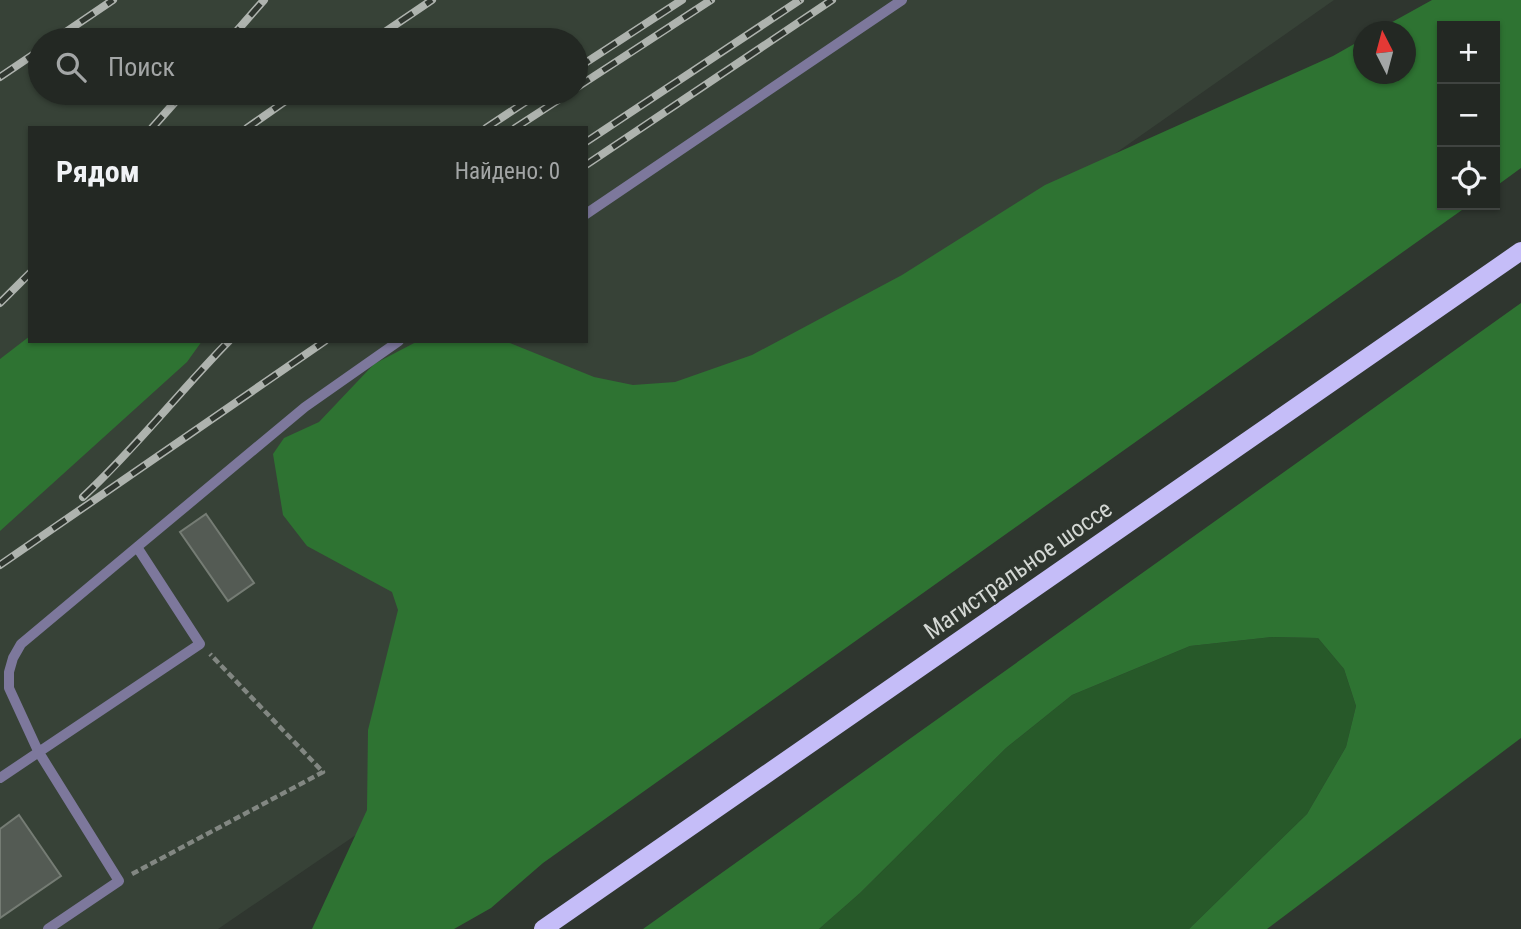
<!DOCTYPE html>
<html lang="ru">
<head>
<meta charset="utf-8">
<style>
  body { margin:0; font-family:"Roboto Condensed",sans-serif; background:#2b302b; color:#f1f3f6 }
  .controls { position:absolute; right:21px; top:21px; display:grid; overflow:hidden; border-radius:0px; box-shadow:0 2px 5px #0004 }
  .controls button { width:63px; height:63px; display:grid; place-items:center; padding:0; border:0; border-bottom:2px solid #404441; background:#232823; color:#f1f3f6; font:35px sans-serif }
  .compass { position:absolute; left:1353px; top:21px; width:63px; height:63px; border-radius:50%; background:#232823; box-shadow:0 2px 5px #0004; rotate:354deg }
  .list { margin:0; padding:0; list-style:none }
  h2 { display:flex; justify-content:space-between; align-items:center; height:91px; margin:0; padding:0 28px; font-size:30px }
  h2 small { font-size:23px; font-weight:400; color:#a3a6a6 }
  .icon { flex:none; width:38px; height:38px; fill:none; stroke:currentColor; stroke-width:2; stroke-linecap:round; stroke-linejoin:round }
  .map { position:relative; flex:none; width:1521px; height:929px; overflow:hidden }
  .search { position:absolute; background:#232823; box-shadow:0 2px 5px #0004; left:28px; top:28px; width:560px; height:77px; display:flex; align-items:center; gap:18px; box-sizing:border-box; padding:0 24px; border-radius:38px; color:#a3a6a6; font-size:26px }
  .panel { position:absolute; background:#232823; box-shadow:0 2px 5px #0004; left:28px; top:126px; width:560px; height:217px; border-radius:0px }
  .map>svg:first-child { display:block }
  .built { fill:#374237; fill-rule:evenodd }
  .green { fill:#275929 }
  .forest { fill:#2e7332 }
  .building { fill:#545b54; stroke:#757c74; stroke-width:2 }
  .lines { fill:none; stroke-linecap:round; stroke-linejoin:round }
  .path { stroke:#828782; stroke-width:4.5; stroke-dasharray:7 3.5; stroke-linecap:butt }
  .lane { stroke:#7d789c; stroke-width:10 }
  .primary { stroke:#c5bdf8; stroke-width:18 }
  .rail-casing { stroke:#aeb3ae; stroke-width:8 }
  .rail { stroke:#2f362f; stroke-width:5; stroke-dasharray:16; stroke-linecap:butt }
  .labels { text-anchor:middle; dominant-baseline:central; stroke-width:5; stroke-linejoin:round; paint-order:stroke }
  .street-label { font-size:24px; fill:#d3d7d3; stroke:#2f362f }
</style>
</head>
<body>
<div class="map">
<svg width="1521" height="929" viewBox="0 0 1521 929">
  <rect width="100%" height="100%" fill="#2f362f"/>
  <path class="built" d="M0,0H1334L504,582L577,684L218,929H0ZM40,40H576V93H40ZM30,128H586V341H30Z"/>
  <path class="green" d="M1273,637L1318,638L1344,669L1356,706L1346,747L1307,814L1189,929H819L860,893L1006,748L1072,695L1190,646Z"/>
  <path class="forest" d="M1432,0H1521V168L1495,187V26H1442V205H1469L543,863L491,908L454,929H312L367,810L368,730L398,610L392,592L307,546L283,515L273,454L284,438L319,422L374,364L418,341H505L594,377L633,385L675,382L752,355L902,275L1045,185L1333,56L1363,39L1364,74H1406V32L1376,31Z
    M1521,303V738L1267,929H1189L1307,814L1346,747L1356,706L1344,669L1318,638L1273,637L1190,646L1072,695L1006,748L860,893L819,929H643Z
    M30,336V341H202L187,362L0,531V359Z"/>
  <path class="building" d="M206,514L254,583L228,601L180,532Z
    M19,815L61,876L0,918V829Z"/>
  <g class="lines">
    <path class="path" d="M132,874L323,772L210,654"/>
    <path class="lane" d="M586,214L902,0
      M0,778L200,644L137,547L305,407L399,341
      M48,929L119,881L38,751L9,688V672L13,658L21,644L137,547"/>
    <path class="primary" d="M543,929L1521,251"/>
    <defs>
      <path id="rail" d="M54,40L113,0
        M229,40L264,0
        M373,40L432,0
        M576,69L682,0
        M0,77L40,50
        M576,88L711,0
        M152,128L183,93
        M247,128L297,93
        M486,128L539,93
        M515,128L569,93
        M586,142L800,0
        M586,165L832,0
        M0,303L30,273
        M83,497C135,449 179,392 229,341
        M0,565L325,341"/>
    </defs>
    <use href="#rail" class="rail-casing"/>
    <use href="#rail" class="rail"/>
  </g>
  <g class="labels">
    <g class="street-label">
      <text transform="translate(1018 570) rotate(-35)">Магистральное шоссе</text>
    </g>
  </g>
</svg>
<div class="controls">
<button>+</button>
<button>−</button>
<button><svg class="icon" aria-label="locate" viewBox="0 0 24 24"><circle cx="12" cy="12" r="6"/><path d="M12 2v4M12 18v4M2 12h4M18 12h4"/></svg></button>
</div>
<svg class="compass" viewBox="-18 -18 36 36"><path d="M0-13l5 13h-10z" fill="#e53935"/><path d="M0 13l5-13h-10z" fill="#a3a6a6"/></svg>
<div class="search"><svg class="icon" aria-label="search" viewBox="0 0 24 24"><circle cx="10" cy="10" r="6"/><path d="M15 15l6 6"/></svg>Поиск</div>
<section class="panel">
<h2>Рядом<small>Найдено: 0</small></h2>
<ul class="list">
</ul>
</section>
</div>
</body>
</html>
